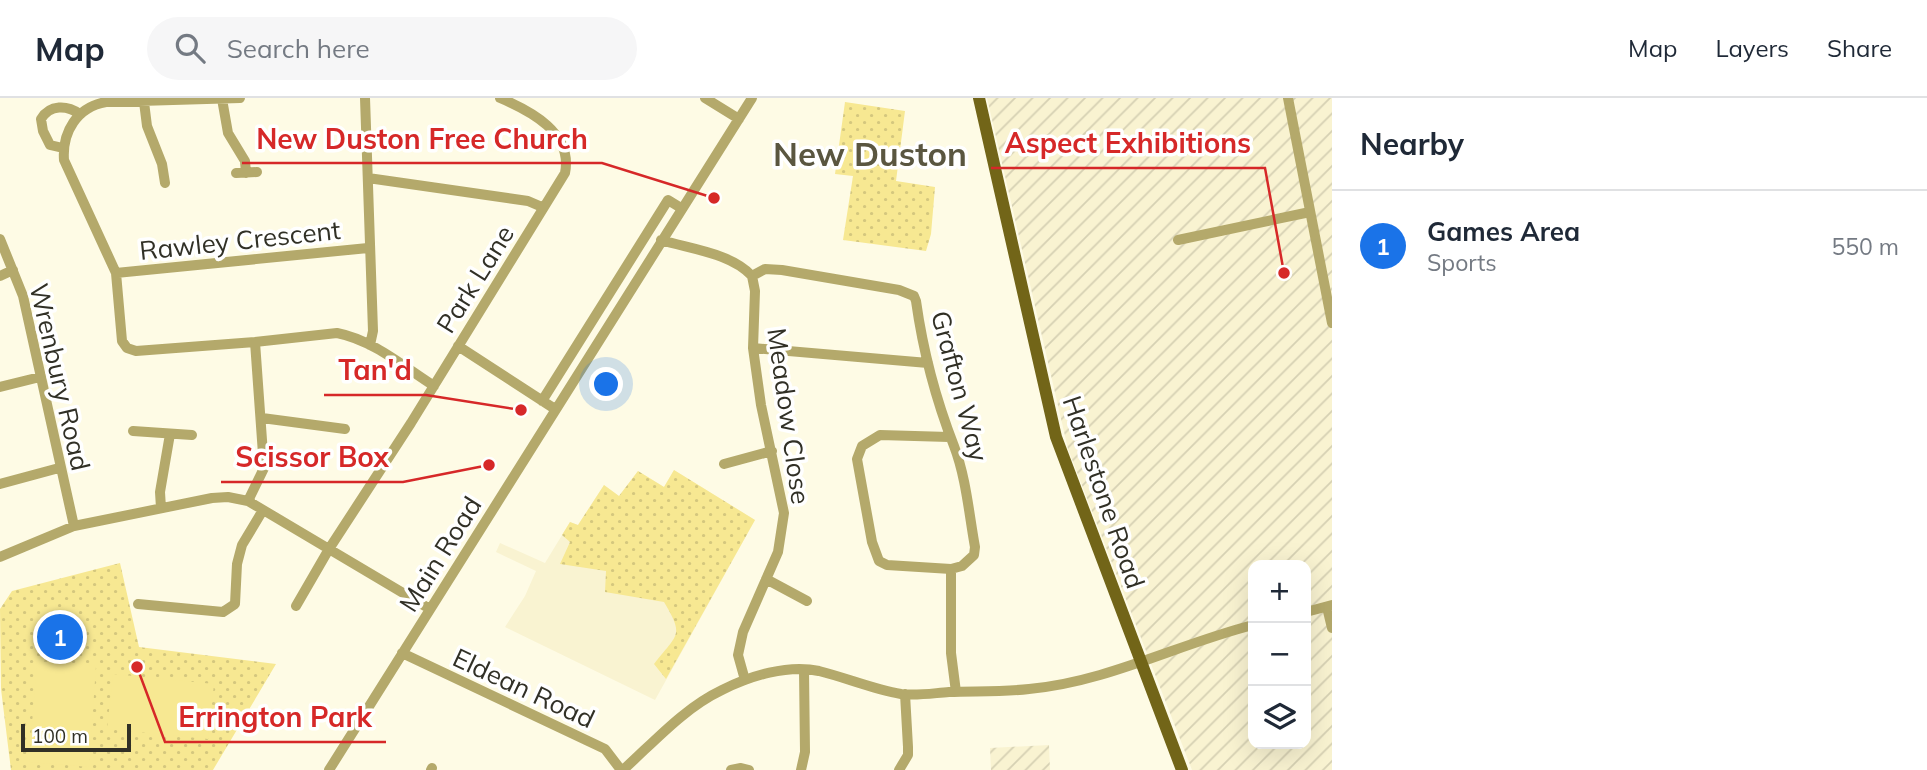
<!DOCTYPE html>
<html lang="en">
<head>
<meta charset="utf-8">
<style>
  body { margin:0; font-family:Mulish,sans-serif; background:#f6f6f7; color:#1f2937 }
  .controls { position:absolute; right:21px; bottom:21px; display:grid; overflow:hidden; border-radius:14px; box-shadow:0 7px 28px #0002 }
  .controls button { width:63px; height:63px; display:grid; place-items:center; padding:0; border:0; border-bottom:2px solid #e0e1e3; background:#fff; color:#1f2937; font:35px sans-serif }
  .scale { position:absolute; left:21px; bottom:18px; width:110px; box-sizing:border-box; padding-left:7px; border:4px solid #313026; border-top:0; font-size:19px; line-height:24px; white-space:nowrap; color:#313026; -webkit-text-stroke:5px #fff; paint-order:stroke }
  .you { position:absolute; left:607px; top:287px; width:24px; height:24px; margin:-18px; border:5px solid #fff; border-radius:50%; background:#1a73e8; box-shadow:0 0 0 10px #1a73e833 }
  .badge { display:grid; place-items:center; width:46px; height:46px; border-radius:50%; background:#1a73e8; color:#fff; font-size:23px; font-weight:700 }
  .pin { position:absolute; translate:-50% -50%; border:4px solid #fff; box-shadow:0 2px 7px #0006 }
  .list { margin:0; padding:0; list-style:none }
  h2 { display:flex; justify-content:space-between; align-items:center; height:91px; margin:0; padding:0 28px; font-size:30px }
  h2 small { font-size:23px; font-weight:400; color:#747a83 }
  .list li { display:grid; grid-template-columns:46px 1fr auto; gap:21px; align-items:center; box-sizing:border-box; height:112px; padding:0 28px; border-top:2px solid #e0e1e3 }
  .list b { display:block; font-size:26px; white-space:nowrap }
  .list p { margin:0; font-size:23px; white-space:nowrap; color:#747a83 }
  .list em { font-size:23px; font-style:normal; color:#747a83 }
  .icon { flex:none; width:38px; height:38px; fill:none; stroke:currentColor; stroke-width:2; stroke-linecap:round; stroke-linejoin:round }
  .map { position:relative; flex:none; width:1332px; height:672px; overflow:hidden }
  header { display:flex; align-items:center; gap:42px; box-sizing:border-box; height:98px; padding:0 35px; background:#fff; border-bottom:2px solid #e0e1e3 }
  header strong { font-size:33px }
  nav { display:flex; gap:38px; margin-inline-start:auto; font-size:24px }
  .search { width:490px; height:63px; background:#f6f6f7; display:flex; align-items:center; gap:18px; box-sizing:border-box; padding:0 24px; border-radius:38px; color:#747a83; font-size:26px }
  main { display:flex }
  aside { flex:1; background:#fff }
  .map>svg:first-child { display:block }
  .built { fill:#f9f3d1 }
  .industrial { fill:url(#industrial-furrows); fill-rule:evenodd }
  .park { fill:url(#park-dots) }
  .garden { fill:#f7e892 }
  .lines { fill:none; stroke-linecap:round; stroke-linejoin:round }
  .minor { stroke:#b4a96b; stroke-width:10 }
  .major { stroke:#726518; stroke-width:12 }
  .labels { text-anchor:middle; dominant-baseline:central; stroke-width:7; stroke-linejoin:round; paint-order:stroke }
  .street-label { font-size:26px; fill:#313026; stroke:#fff }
  .district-label { font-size:33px; font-weight:bold; fill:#5a5640; stroke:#fff }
  .leader { fill:none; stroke:#d62828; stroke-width:2.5 }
  .callout-dot { fill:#d62828; stroke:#fff; stroke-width:2.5 }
  .callout-label { font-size:28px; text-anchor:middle; font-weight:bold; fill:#d62828; stroke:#fff; stroke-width:7; stroke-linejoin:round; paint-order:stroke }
</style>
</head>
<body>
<header>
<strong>Map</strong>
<div class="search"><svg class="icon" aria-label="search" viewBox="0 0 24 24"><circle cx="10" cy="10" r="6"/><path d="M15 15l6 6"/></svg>Search here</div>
<nav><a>Map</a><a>Layers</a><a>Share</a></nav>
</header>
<main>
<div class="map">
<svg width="1332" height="672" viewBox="0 0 1332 672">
  <defs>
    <pattern id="industrial-furrows" width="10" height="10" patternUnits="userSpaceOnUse" patternTransform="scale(1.75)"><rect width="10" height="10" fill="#f9f3d1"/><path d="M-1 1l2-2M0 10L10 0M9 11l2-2" fill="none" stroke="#d6d1b3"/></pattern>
    <pattern id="park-dots" width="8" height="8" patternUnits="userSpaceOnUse" patternTransform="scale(1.75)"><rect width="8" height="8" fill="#f7e892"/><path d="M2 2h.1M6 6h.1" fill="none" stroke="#d4c77e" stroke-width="1.8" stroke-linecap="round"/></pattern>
  </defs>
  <rect width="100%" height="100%" fill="#fefbe5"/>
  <path class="built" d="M674,372L755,422L655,602L505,529L525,498L536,473L496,454L500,445L545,465L570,424L578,427L604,387L619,398L638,373L664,389Z"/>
  <path class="industrial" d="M987,0H1332V672H1192L1068,351ZM1253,467H1306V646H1253Z
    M1049,647L1050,672H991L990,650Z"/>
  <path class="park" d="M845,4L905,13L896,83L935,89L931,136L926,153L843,142L853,78L835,76Z
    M674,372L755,422L666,581L654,566C677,536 685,539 664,504L605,494L606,473L560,466L570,444L562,437L570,424L578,427L604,387L619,398L638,373L664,389Z
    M120,465L139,549L276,566L213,672H11L1,591L0,511L12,493Z"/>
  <path class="garden" d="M76,529V549L44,550L43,530Z
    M37,563L96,568L89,669L29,664Z
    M113,576L214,586L208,641L107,631Z"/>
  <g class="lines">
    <path class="minor" d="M365,0L373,233L370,247
      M705,0L739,21
      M1288,0L1332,225
      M222,1L228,35L245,63L246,75
      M144,4L147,28L162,66L165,85
      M63,50L50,47L43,33L41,21C50,6 67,7 80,16
      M236,75L257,74
      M368,80L528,103L542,109
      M0,141L23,198L74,428
      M661,142C690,151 731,155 752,178
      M1178,142L1310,114
      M368,150L116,175L122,243L127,250L136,253L255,244L337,235C373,242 404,269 434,288
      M116,175L64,62C62,34 77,9 106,4L240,0
      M0,178L13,172
      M752,178L765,171L782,172L899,192L914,198L916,203C923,253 936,302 954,348C966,379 969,416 975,449L974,457L962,468L951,471L887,467L879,463L872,444L857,361L862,348L880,337L949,339
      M458,248L555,311
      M753,250L928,265
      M0,289L40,279
      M542,303L668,102L681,110
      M262,320L345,331
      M133,333L192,337
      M724,366L772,353
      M0,386L59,370
      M248,403L264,370L255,244
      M161,410L160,394L170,336
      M0,459L74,428L212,400L228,399L248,403L430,511
      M951,471V555L956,594
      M766,481L807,503
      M138,506L223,514L235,506L237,466L242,447L263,412
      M296,508L329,451L411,325L565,75C573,35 531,13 500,0
      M1327,509L1332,530
      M1306,514L1332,507
      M402,555L605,651L621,672
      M745,582L738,557L743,534L778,454L784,415L761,307L753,250L755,193L752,178
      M329,672L752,0
      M431,672L432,670
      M623,672C654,644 684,610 722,592C750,578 788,566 819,573C847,580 873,591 901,596C917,598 934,595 949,594C976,593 1003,594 1029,591C1107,584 1178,546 1253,527
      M731,672L741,670L749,672
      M801,672L805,654L804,572
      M899,672L908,657V649L905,596"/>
    <path class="major" d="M979,0L1056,339L1182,672"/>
  </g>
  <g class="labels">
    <g class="street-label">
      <text transform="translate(240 142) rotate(-6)">Rawley Crescent</text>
      <text transform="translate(475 181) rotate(-58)">Park Lane</text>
      <text transform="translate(60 279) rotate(77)">Wrenbury Road</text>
      <text transform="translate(960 288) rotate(75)">Grafton Way</text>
      <text transform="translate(789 318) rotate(82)">Meadow Close</text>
      <text transform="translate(1104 394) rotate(71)">Harlestone Road</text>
      <text transform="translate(440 456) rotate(-58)">Main Road</text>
      <text transform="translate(524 590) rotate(25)">Eldean Road</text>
    </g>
    <g class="district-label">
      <text x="870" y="55">New Duston</text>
    </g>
  </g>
  <path class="leader" d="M714 100L602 65H242M1284 175L1265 70H991M521 312L426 297H324M489 367L403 384H221M137 569L165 644H386"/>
  <g class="callout-dot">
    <circle cx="714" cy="100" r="7"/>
    <circle cx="1284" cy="175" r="7"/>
    <circle cx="521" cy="312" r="7"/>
    <circle cx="489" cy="367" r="7"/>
    <circle cx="137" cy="569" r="7"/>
  </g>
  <g class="callout-label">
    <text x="422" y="51">New Duston Free Church</text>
    <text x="1128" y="55">Aspect Exhibitions</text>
    <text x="375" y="282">Tan'd</text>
    <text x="312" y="369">Scissor Box</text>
    <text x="275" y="629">Errington Park</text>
  </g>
</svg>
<div class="controls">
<button>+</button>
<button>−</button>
<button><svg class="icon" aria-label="layers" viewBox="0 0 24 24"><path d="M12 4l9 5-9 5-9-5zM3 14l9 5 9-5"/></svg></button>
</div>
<div class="scale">100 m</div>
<div class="you"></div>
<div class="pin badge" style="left:60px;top:539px">1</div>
</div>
<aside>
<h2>Nearby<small></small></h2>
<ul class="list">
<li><span class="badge">1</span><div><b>Games Area</b><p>Sports</p></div><em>550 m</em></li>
</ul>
</aside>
</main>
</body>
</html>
